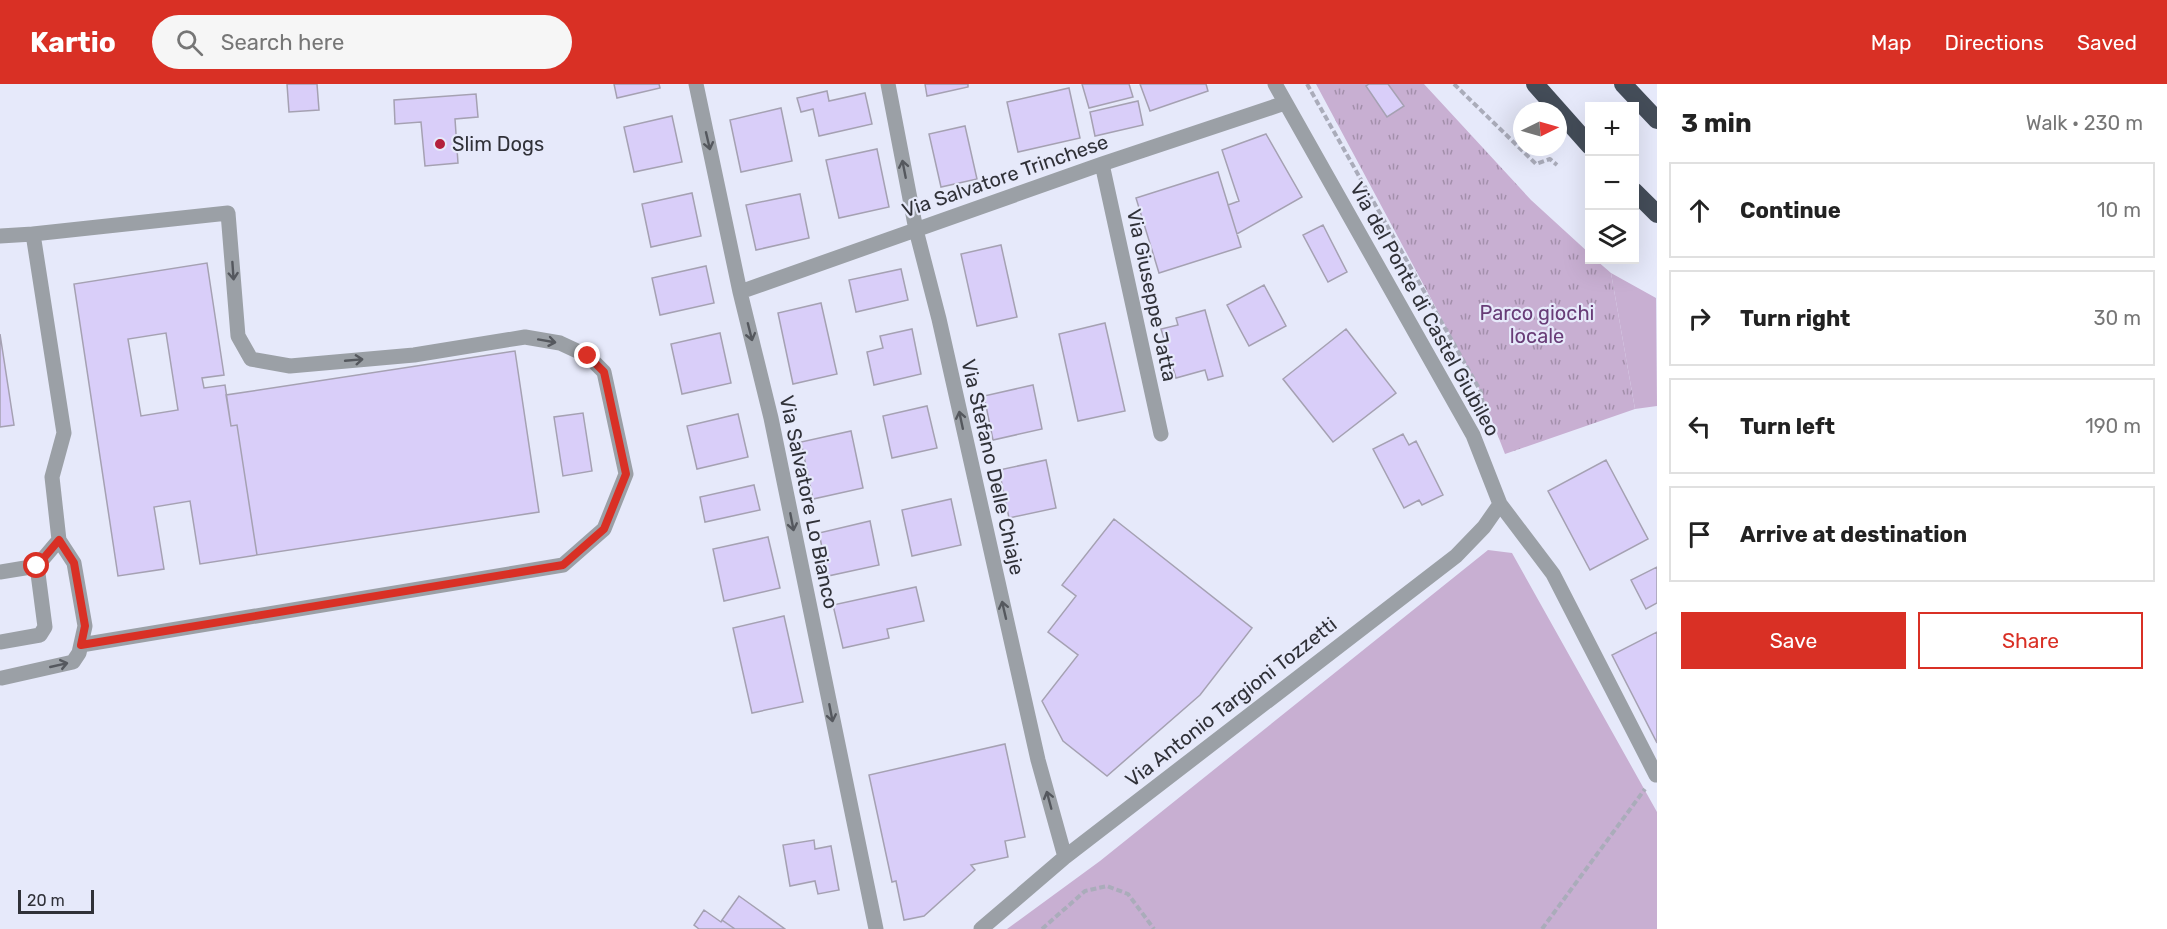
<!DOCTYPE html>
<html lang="en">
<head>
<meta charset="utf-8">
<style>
  body { margin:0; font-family:Rubik,sans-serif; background:#f6f6f6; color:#222 }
  .controls { position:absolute; right:18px; top:18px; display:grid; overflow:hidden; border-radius:0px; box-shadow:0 6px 24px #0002 }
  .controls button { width:54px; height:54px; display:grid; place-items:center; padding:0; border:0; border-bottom:2px solid #e0e0e0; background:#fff; color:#222; font:30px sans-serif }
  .compass { position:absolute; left:1513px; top:18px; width:54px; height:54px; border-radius:50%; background:#fff; box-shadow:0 6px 24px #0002; rotate:85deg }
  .scale { position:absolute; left:18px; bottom:15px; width:76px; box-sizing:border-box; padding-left:6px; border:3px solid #303138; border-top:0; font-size:16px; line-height:21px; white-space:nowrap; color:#303138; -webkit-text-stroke:4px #e6e9fa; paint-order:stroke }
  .stop { position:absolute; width:18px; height:18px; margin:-14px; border:4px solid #d93025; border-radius:50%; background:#fff }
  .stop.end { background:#d93025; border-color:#fff; box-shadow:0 2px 6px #0008 }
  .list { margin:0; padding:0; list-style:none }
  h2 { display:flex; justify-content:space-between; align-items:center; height:78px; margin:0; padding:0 24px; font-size:26px }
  h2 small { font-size:20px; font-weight:400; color:#767676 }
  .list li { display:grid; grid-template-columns:39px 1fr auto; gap:18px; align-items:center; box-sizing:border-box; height:96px; margin:0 12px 12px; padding:0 12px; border:2px solid #e0e0e0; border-radius:0px }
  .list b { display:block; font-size:22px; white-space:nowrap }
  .list em { font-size:20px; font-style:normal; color:#767676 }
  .actions { display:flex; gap:12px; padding:18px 24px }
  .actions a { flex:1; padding:14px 0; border:2px solid #d93025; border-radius:0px; text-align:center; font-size:21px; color:#d93025 }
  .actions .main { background:#d93025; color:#fff }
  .icon { flex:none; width:33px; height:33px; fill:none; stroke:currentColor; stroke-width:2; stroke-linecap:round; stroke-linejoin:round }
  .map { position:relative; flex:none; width:1657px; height:845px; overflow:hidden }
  header { display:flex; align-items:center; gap:36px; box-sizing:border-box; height:84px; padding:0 30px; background:#d93025; color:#fff }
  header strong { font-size:28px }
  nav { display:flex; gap:33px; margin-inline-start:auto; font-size:21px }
  .search { width:420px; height:54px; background:#f6f6f6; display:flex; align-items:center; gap:15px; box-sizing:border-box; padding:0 21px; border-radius:33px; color:#767676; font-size:22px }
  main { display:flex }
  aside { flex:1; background:#fff }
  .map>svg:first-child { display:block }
  .grass { fill:#c8afd2 }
  .park { fill:url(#park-tufts) }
  .building { fill:#d9cef9; stroke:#a5a1b2; stroke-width:1.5; fill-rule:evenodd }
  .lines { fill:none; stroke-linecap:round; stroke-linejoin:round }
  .path { stroke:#aaacba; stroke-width:4; stroke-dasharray:6 3; stroke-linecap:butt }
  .minor { stroke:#9ba0a6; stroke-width:15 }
  .highway { stroke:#444d59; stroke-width:18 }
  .oneway { stroke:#55585e }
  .route { stroke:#d93025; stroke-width:8 }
  .poi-dot { fill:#b3203c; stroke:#e6e9fa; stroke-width:2 }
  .labels { text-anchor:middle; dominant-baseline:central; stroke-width:4.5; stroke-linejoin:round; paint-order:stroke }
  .poi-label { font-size:20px; fill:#303138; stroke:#e6e9fa; text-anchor:start }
  .street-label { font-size:20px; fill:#303138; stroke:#e6e9fa }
  .park-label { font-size:20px; fill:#683c77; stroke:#e6e9fa }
</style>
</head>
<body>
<header>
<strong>Kartio</strong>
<div class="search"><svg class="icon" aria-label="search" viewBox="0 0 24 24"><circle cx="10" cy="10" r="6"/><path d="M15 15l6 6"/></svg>Search here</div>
<nav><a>Map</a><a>Directions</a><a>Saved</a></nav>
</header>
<main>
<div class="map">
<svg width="1657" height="845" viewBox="0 0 1657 845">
  <defs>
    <pattern id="park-tufts" width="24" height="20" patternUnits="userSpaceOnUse" patternTransform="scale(1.5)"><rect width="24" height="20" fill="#c8afd2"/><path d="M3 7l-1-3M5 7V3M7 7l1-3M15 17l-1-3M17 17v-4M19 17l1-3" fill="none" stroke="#a38fab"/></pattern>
  </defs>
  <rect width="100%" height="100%" fill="#e6e9fa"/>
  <path class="grass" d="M1611,189L1656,214L1657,322L1635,325Z
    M1488,466L1512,469L1657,728V845H1007L1100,777Z"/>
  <path class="park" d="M1316,0H1424L1531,116L1589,169L1590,176H1596L1611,189L1635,325L1505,370L1481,308Z"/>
  <path class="building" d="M287,0H317L319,26L289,28Z
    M614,0H659L660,4L617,14Z
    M925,0H968V3L927,12Z
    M1082,0H1129L1133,13L1089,24Z
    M1140,0H1206L1208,7L1150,27Z
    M1369,0H1388L1404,22L1387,33L1366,2Z
    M1069,4L1080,54L1018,68L1007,18Z
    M827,7L829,17L865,9L872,40L819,52L813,25L801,28L797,14Z
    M476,10L478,33L455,35L458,79L425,82L421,38L395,40L394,16Z
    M1138,17L1143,41L1095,52L1090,28Z
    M781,24L792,77L741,88L730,36Z
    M672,32L682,78L634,88L624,43Z
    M965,42L977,95L941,103L929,50Z
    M1266,50L1302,113L1237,150L1228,121L1239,117L1222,66Z
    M877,65L889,123L839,134L826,76Z
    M1218,88L1241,163L1159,189L1136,114Z
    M692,109L701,152L651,163L642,120Z
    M800,110L809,154L756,166L746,121Z
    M1323,141L1347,188L1328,198L1303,151Z
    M1001,161L1017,233L977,242L961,170Z
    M207,179L224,291L202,294L204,304L225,301L231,342L237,341L257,471L200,480L190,417L154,423L164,485L118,492L74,200ZM166,249L178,326L141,332L128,255Z
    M706,182L714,219L660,231L652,194Z
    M901,185L908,216L856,228L849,196Z
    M1264,201L1286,242L1249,262L1227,221Z
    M821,219L837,290L793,300L778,229Z
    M1205,226L1223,292L1208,296L1205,286L1176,294L1161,245L1178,241L1176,234Z
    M1105,239L1125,327L1078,337L1059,250Z
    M912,245L921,290L874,301L867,268L883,264L880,252Z
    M1346,245L1396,309L1333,358L1283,295Z
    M720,249L731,299L682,310L671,260Z
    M0,250L14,341L0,343Z
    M515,267L539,428L257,471L237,341L231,342L226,311Z
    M1033,301L1042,345L993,356L984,312Z
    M927,322L937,364L892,374L883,332Z
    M583,329L592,387L563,392L554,333Z
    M738,330L748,373L697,385L687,342Z
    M851,347L863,404L813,415L801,358Z
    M1403,350L1409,361L1416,357L1443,411L1422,421L1419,416L1404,424L1373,365Z
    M1046,376L1056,424L1009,434L999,386Z
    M1606,376L1648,455L1590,486L1548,407Z
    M754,401L760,426L705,438L700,413Z
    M951,415L961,461L912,472L902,426Z
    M1114,435L1252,544L1200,611L1107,692L1063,657L1042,617L1078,571L1048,548L1076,512L1062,501Z
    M870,437L879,481L828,492L819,449Z
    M768,453L780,504L724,517L713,465Z
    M1657,483V519L1646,525L1631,496Z
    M916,503L924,537L887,545L889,554L843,564L833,521Z
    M784,532L803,618L752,629L733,544Z
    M1657,548V659L1612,571Z
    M1005,660L1025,753L1005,757L1008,773L971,781L975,786L924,832L904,836L896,797L892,798L869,691Z
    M814,756L815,765L831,762L839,806L818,810L815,797L790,802L783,761Z
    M739,812L785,845H735L722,836Z
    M704,826L721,838L722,836L735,845H699L694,841Z"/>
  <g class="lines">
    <path class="path" d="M1307,0L1481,308L1484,327
      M1454,0L1536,80L1550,75L1557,81
      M1042,845L1085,807L1107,802L1128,810L1154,845
      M1542,845L1645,705"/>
    <path class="minor" d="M696,0L740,208L771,334L876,845
      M888,0L916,146L939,235L1038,676L1065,773
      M1275,0L1473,351L1500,420L1553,490L1656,691
      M1102,80L1161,350
      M0,152L33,150
      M740,208L1102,80L1285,19
      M0,488L37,482
      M0,558L40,551L45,543L37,482L59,456
      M2,594L73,578L79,569L85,542L74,479L59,456L52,393L64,349L33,150L228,129L238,252L251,275L290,282L414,271L525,253L560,259L588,272L604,288L626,390L604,445L563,481L81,561
      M981,845L1065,773L1456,472L1484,443L1500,420"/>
    <path class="highway" d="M1535,0L1590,62
      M1623,0L1657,36
      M1634,107L1657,130"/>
  </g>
  <defs><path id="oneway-shaft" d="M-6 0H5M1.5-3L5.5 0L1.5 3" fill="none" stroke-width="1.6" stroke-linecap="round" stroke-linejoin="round" transform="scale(1.5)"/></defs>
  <g class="oneway">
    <use href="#oneway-shaft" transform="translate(708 57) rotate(77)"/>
    <use href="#oneway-shaft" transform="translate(904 85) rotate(-101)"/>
    <use href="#oneway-shaft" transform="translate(233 187) rotate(86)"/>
    <use href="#oneway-shaft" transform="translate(750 248) rotate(76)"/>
    <use href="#oneway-shaft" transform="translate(547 257) rotate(10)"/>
    <use href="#oneway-shaft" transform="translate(354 276) rotate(-5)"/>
    <use href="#oneway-shaft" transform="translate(961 336) rotate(-102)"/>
    <use href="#oneway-shaft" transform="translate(792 438) rotate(79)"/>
    <use href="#oneway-shaft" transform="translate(1004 526) rotate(-103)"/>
    <use href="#oneway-shaft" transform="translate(59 581) rotate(-13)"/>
    <use href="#oneway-shaft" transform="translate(831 629) rotate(79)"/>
    <use href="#oneway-shaft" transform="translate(1049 716) rotate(-105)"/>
  </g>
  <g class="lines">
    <path class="route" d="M37,482L59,456L74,479L85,542L81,561L563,481L604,445L626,390L604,288L588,272"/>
  </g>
  <circle class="poi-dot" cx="440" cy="60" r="6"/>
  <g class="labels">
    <g class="poi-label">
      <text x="452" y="60">Slim Dogs</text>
    </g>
    <g class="street-label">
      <text transform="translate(1005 92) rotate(-19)">Via Salvatore Trinchese</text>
      <text transform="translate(1152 211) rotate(78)">Via Giuseppe Jatta</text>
      <text transform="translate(1425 225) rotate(61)">Via del Ponte di Castel Giubileo</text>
      <text transform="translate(993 383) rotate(77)">Via Stefano Delle Chiaje</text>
      <text transform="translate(809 418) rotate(78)">Via Salvatore Lo Bianco</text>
      <text transform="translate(1231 618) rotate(-38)">Via Antonio Targioni Tozzetti</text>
    </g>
    <g class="park-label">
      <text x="1537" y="229">Parco giochi<tspan x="1537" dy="23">locale</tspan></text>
    </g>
  </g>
</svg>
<div class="controls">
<button>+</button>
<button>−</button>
<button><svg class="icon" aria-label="layers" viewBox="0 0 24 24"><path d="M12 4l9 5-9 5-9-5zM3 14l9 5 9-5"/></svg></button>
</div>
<svg class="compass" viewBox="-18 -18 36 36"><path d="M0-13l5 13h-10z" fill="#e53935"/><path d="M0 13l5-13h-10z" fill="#767676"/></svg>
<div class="scale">20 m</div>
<div class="stop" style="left:37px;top:482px"></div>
<div class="stop end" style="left:588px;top:272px"></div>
</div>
<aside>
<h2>3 min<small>Walk · 230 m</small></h2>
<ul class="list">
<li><svg class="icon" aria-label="ahead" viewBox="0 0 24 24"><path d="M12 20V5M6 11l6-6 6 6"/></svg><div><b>Continue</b></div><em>10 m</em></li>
<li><svg class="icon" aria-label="right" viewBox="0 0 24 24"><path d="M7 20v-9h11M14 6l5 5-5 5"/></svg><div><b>Turn right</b></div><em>30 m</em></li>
<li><svg class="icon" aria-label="left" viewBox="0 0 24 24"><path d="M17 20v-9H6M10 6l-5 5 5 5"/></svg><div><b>Turn left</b></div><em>190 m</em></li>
<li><svg class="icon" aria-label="arrive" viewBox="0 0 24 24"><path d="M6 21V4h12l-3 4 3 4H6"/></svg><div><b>Arrive at destination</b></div></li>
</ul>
<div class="actions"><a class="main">Save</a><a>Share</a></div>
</aside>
</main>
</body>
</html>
